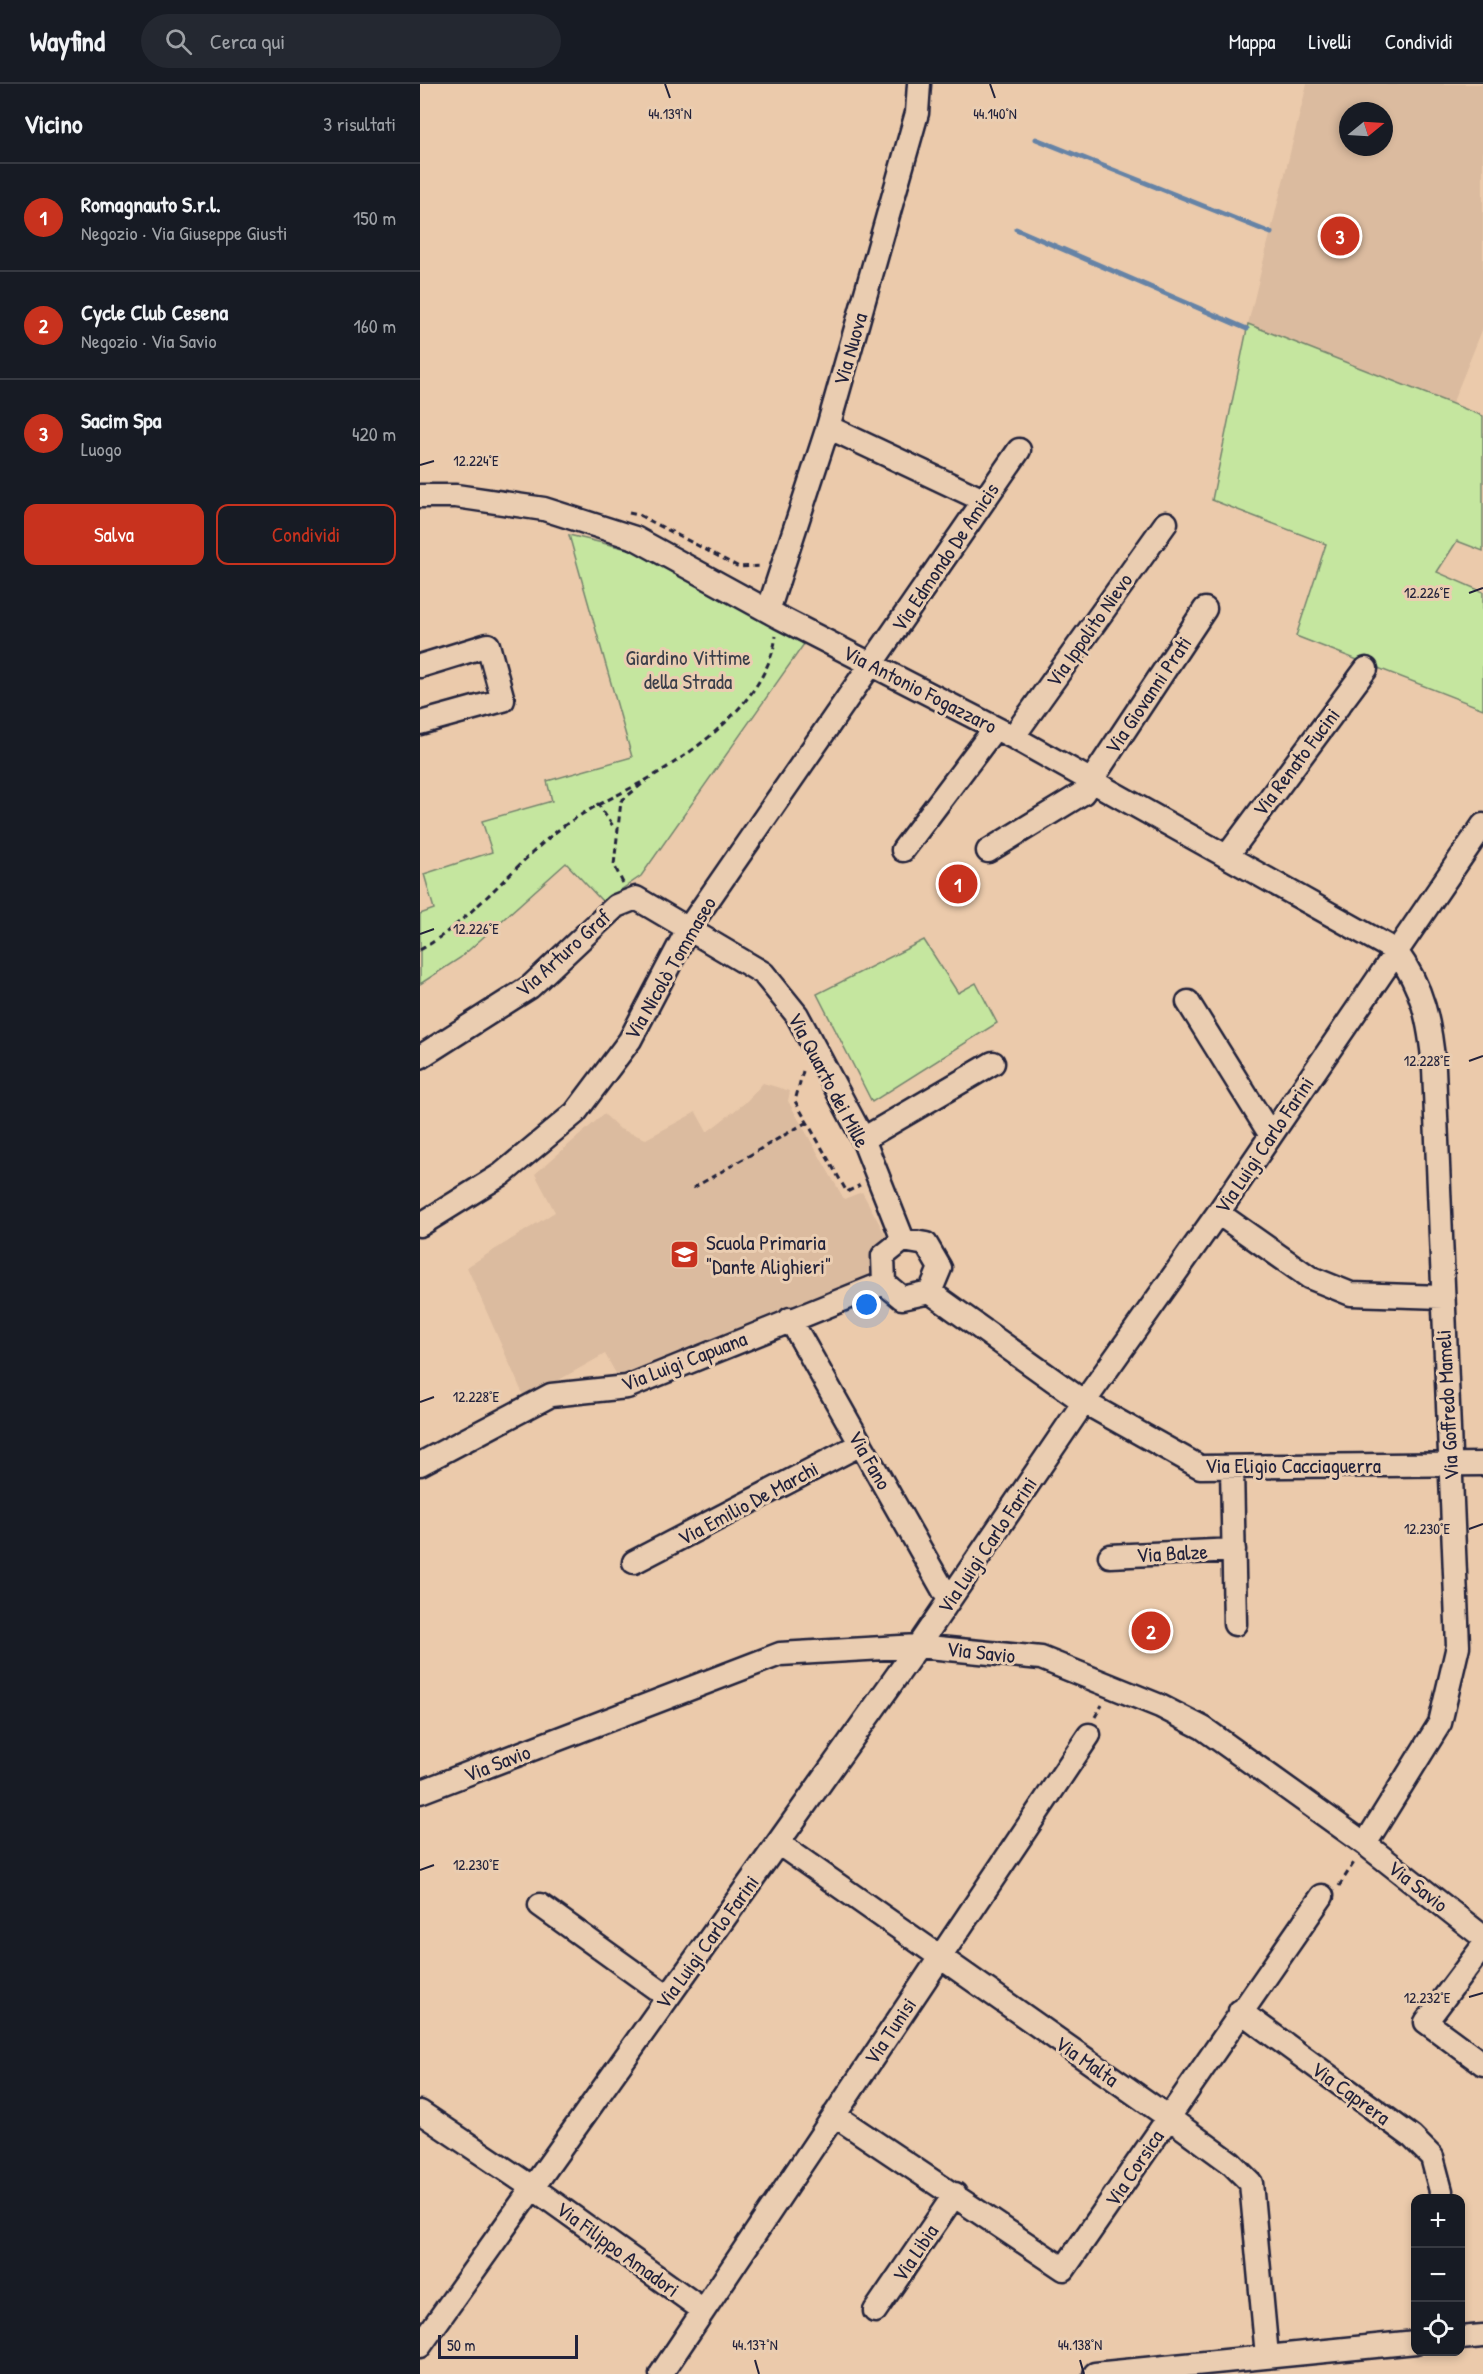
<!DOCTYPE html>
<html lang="it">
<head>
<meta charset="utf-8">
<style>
  body { margin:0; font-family:"Patrick Hand",sans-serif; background:#242831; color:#f1f3f6 }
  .controls { position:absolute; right:18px; bottom:18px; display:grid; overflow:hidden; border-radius:12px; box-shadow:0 3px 9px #0003 }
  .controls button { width:54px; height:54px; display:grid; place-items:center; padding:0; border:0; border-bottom:2px solid #363941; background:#171b24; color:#f1f3f6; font:30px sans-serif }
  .compass { position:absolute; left:919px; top:18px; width:54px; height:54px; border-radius:50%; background:#171b24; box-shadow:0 3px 9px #0003; rotate:72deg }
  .scale { position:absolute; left:18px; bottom:15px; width:140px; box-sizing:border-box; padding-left:6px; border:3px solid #22223b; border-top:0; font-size:16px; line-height:21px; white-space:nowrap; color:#22223b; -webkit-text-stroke:4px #eacdb1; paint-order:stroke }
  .you { position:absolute; left:447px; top:1221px; width:21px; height:21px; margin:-15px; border:4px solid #fff; border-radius:50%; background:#1a73e8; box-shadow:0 0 0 9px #1a73e833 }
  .badge { display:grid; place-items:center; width:39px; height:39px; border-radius:50%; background:#c8321e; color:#fff; font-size:20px; font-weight:700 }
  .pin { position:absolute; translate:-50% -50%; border:3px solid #fff; box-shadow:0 2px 6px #0006 }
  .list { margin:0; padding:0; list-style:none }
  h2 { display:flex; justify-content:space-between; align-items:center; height:78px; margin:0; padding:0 24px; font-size:26px }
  h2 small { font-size:20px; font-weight:400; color:#9ea1a6 }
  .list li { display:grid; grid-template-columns:39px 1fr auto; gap:18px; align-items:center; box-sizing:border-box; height:108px; padding:0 24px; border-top:2px solid #363941 }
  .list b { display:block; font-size:22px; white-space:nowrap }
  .list p { margin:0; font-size:20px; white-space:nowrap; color:#9ea1a6 }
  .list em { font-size:20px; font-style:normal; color:#9ea1a6 }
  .actions { display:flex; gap:12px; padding:18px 24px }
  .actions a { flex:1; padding:14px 0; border:2px solid #c8321e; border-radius:12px; text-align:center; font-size:21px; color:#c8321e }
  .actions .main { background:#c8321e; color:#fff }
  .icon { flex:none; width:33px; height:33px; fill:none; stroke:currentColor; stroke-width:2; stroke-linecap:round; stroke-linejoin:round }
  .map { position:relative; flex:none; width:1063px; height:2290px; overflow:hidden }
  header { display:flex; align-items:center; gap:36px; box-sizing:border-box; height:84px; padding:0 30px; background:#171b24; border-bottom:2px solid #363941 }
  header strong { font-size:28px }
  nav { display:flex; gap:33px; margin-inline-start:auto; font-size:21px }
  .search { width:420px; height:54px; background:#242831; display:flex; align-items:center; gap:15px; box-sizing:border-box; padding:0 21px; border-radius:33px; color:#9ea1a6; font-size:22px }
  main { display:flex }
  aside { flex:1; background:#171b24 }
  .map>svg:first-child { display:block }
  .built { fill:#dbbb9f; fill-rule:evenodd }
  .green { fill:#c5e69f; stroke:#74846d; stroke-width:1.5 }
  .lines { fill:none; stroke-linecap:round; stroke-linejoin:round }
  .stream { stroke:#6583a6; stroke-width:5 }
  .minor-casing { stroke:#22223b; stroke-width:27 }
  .path { stroke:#22223b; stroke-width:3; stroke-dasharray:6 4.5; stroke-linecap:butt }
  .minor { stroke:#eacdb1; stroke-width:22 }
  .ticks { fill:none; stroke:#22223b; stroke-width:2 }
  .labels { text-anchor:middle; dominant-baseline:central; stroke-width:6; stroke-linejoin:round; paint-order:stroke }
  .street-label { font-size:21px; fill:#22223b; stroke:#eacdb1 }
  .park-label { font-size:21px; fill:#3a3f4a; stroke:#eacdb1 }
  .poi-label { font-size:21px; fill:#22223b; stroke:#eacdb1; text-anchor:start }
  .ticks-label { font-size:15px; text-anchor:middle; fill:#22223b; stroke:#eacdb1; stroke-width:6; stroke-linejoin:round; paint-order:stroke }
</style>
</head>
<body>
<header>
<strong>Wayfind</strong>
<div class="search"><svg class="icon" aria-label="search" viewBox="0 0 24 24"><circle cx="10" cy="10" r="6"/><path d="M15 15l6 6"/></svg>Cerca qui</div>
<nav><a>Mappa</a><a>Livelli</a><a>Condividi</a></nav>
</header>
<main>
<aside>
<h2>Vicino<small>3 risultati</small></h2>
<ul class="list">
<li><span class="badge">1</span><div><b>Romagnauto S.r.l.</b><p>Negozio · Via Giuseppe Giusti</p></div><em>150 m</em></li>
<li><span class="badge">2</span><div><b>Cycle Club Cesena</b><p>Negozio · Via Savio</p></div><em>160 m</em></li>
<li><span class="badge">3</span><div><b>Sacim Spa</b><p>Luogo</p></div><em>420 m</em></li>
</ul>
<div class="actions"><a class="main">Salva</a><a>Condividi</a></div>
</aside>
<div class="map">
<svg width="1063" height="2290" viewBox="0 0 1063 2290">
  <rect width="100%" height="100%" fill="#ebcaab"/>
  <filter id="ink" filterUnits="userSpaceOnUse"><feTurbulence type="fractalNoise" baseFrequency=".0167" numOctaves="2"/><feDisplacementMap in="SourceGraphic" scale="12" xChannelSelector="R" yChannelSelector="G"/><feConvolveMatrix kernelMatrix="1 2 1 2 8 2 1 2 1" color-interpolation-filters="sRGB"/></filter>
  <g filter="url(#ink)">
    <path class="built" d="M887,0H1063V244L1032,320L828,240ZM928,27H964V63H928Z
      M343,999L370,1007L368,1017L424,1115L442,1108L469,1157L446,1194L199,1295L185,1270L105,1315L47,1183L135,1128L115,1090L184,1030L200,1045L226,1055L276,1028L287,1048L326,1018Z"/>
    <path class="green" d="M828,240L1063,332V467L1037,457L1017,488L1063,508V625L876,552L906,460L792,416Z
      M149,451L216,467L384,560L221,792L183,818L146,779L40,874L0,900V830L14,825L4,790L72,768L62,737L132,717L127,697L212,673Z
      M504,856L538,909L556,899L577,939L452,1018L397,910Z"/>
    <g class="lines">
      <path class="stream" d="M616,55L851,149
        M596,145L827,245"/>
      <defs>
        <path id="minor" d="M408,343L563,416
          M0,412H36L124,425L215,454L359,533L593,653L976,867C1003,904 1010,938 1014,984L1038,1562L1020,1639L945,1760
          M348,527L408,343L497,29L499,0
          M0,582L68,561L83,616L0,639
          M593,653L746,439
          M483,766L575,644
          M568,767L663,709L785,525
          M807,772L946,585
          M768,918L850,1050
          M0,973L110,903L196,822L216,814L343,889L377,931L443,1055L483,1156
          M443,1055L573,979
          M798,1129L889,1193L931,1210L1022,1213
          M0,1141L82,1090L155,1029L210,956L268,845L599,366
          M483,1156L506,1160L520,1184L510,1208L482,1214L464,1199L463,1172Z
          M510,1208L664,1318L780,1383L1063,1380
          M370,1235L529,1516
          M0,1380L131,1311L207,1303L464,1199
          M812,1383L815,1540
          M690,1472L814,1466
          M214,1478L441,1360
          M0,1708L360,1570L498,1562L621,1574L740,1622L783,1644L945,1760L1063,1853
          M358,1759L748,2033L811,2079L831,2099L847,2272
          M120,1821L248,1913
          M1063,1862L1006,1938L1063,1980
          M820,1927L992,2053L1012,2073L1021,2107
          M0,2028L113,2104L283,2226
          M414,2031L644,2185L902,1812
          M455,2227L535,2110
          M1040,2254L1063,2252
          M0,2262L498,1562L664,1318L798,1129L1063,741
          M241,2290L669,1651
          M675,2290L996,2258"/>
      </defs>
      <use href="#minor" class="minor-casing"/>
      <path class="path" d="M209,429L219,431L319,483L342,482
        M177,719L195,745
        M203,799L194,781L201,717L226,697
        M0,866C51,836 86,790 131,752C162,726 198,712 233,692C283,662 347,614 356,552
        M383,987L375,1017L427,1108L440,1101
        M273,1104L387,1038
        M675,1633L682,1621
        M919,1802L935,1777"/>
      <use href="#minor" class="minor"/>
    </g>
  </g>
  <path class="ticks" d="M245,0L250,14M570,0L575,14M0,381L14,377M1049,509L1063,504M0,850L14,845M1049,977L1063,972M0,1318L14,1313M1049,1445L1063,1440M0,1786L14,1781M1049,1913L1063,1909M335,2276L339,2290M660,2276L664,2290"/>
  <defs>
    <symbol id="school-square" viewBox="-11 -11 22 22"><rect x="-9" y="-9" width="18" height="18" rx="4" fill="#c8321e" stroke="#eacdb1"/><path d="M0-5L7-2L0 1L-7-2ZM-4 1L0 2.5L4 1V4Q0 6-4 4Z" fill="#fff"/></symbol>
  </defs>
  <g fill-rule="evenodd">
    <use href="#school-square" x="248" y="1154" width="33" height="33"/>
  </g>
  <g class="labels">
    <g class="street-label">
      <text transform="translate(430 265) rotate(-74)">Via Nuova</text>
      <text transform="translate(525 473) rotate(-56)">Via Edmondo De Amicis</text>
      <text transform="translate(669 546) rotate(-55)">Via Ippolito Nievo</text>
      <text transform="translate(500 605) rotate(27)">Via Antonio Fogazzaro</text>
      <text transform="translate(728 611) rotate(-56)">Via Giovanni Prati</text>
      <text transform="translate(876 678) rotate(-53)">Via Renato Fucini</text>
      <text transform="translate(143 869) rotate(-42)">Via Arturo Graf</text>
      <text transform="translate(250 884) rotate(-60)">Via Nicolò Tommaseo</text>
      <text transform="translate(409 996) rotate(62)">Via Quarto dei Mille</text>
      <text transform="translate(844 1061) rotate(-56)">Via Luigi Carlo Farini</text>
      <text transform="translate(264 1277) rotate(-21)">Via Luigi Capuana</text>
      <text transform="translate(1027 1321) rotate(-93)">Via Goffredo Mameli</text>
      <text transform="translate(450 1376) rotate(60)">Via Fano</text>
      <text x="873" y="1381">Via Eligio Cacciaguerra</text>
      <text transform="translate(328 1419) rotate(-28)">Via Emilio De Marchi</text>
      <text transform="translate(567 1461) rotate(-56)">Via Luigi Carlo Farini</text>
      <text transform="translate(752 1469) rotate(-3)">Via Balze</text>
      <text transform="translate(561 1568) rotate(6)">Via Savio</text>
      <text transform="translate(77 1679) rotate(-21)">Via Savio</text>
      <text transform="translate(998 1802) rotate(38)">Via Savio</text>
      <text transform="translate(287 1858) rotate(-54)">Via Luigi Carlo Farini</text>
      <text transform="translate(470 1947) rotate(-56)">Via Tunisi</text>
      <text transform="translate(667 1977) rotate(35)">Via Malta</text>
      <text transform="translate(931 2009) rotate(36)">Via Caprera</text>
      <text transform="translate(714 2084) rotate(-56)">Via Corsica</text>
      <text transform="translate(198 2165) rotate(36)">Via Filippo Amadori</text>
      <text transform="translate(495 2169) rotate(-56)">Via Libia</text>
    </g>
    <g class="park-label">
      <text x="268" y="573">Giardino Vittime<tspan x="268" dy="24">della Strada</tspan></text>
    </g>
    <g class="poi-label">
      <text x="286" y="1158">Scuola Primaria<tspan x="286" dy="24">"Dante Alighieri"</tspan></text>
    </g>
  </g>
  <g class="ticks-label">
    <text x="250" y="35">44.139°N</text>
    <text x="575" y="35">44.140°N</text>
    <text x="56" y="382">12.224°E</text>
    <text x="1007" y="514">12.226°E</text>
    <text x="56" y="850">12.226°E</text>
    <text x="1007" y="982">12.228°E</text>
    <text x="56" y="1318">12.228°E</text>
    <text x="1007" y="1450">12.230°E</text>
    <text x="56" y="1786">12.230°E</text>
    <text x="1007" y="1919">12.232°E</text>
    <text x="335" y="2266">44.137°N</text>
    <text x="660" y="2266">44.138°N</text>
  </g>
</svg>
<div class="controls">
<button>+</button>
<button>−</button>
<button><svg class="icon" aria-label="locate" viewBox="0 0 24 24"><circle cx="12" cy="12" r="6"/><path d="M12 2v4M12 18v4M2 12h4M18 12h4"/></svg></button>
</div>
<svg class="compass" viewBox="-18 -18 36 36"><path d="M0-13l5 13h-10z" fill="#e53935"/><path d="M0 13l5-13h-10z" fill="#9ea1a6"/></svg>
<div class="scale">50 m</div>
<div class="you"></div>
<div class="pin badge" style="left:538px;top:800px">1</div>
<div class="pin badge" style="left:731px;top:1547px">2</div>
<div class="pin badge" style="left:920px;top:152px">3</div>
</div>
</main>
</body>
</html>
